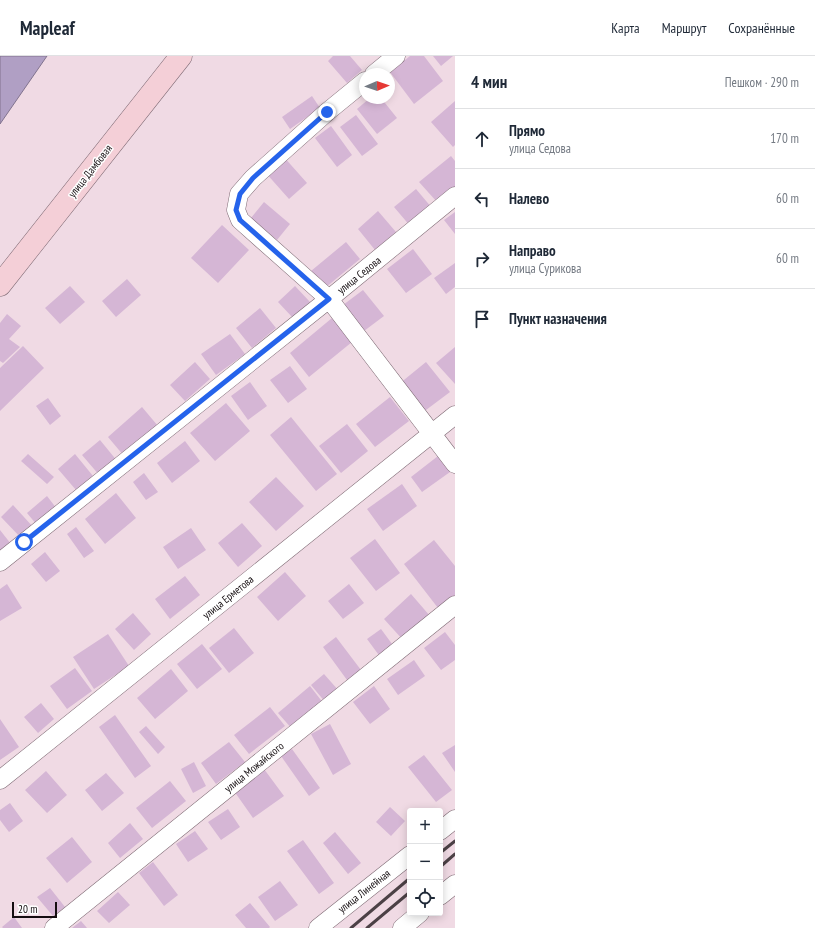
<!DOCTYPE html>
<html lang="ru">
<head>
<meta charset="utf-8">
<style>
  body { margin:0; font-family:"PT Sans Narrow",sans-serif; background:#f6f6f7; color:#1f2937 }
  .controls { position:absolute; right:12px; bottom:12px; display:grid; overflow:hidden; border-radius:4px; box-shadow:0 2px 10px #0003 }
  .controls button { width:36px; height:36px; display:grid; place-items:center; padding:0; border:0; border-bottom:1px solid #e0e1e3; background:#fff; color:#1f2937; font:20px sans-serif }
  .compass { position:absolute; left:359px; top:12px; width:36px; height:36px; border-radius:50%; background:#fff; box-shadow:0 2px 10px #0003; rotate:88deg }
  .scale { position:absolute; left:12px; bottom:10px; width:45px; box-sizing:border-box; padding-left:4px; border:2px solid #140d10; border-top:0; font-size:11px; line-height:14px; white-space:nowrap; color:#140d10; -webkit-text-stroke:3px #fff; paint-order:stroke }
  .stop { position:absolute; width:12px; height:12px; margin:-9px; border:3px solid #2563eb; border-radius:50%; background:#fff }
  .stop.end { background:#2563eb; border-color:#fff; box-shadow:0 1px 4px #0008 }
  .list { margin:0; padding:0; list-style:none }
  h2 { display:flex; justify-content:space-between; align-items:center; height:52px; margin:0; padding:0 16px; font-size:17px }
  h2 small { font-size:13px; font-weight:400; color:#747a83 }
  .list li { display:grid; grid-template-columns:26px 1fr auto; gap:12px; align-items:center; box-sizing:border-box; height:60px; padding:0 16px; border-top:1px solid #e0e1e3 }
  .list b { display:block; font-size:15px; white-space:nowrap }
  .list p { margin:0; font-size:13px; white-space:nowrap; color:#747a83 }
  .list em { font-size:13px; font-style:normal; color:#747a83 }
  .icon { flex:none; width:22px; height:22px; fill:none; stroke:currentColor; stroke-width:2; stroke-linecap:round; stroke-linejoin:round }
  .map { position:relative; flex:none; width:455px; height:872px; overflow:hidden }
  header { display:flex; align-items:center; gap:24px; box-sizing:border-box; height:56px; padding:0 20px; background:#fff; border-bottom:1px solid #e0e1e3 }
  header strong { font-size:19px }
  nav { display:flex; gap:22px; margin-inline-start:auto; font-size:14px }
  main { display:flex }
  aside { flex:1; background:#fff }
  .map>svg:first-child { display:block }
  .water { fill:#b09fc4; stroke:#81738e }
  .building { fill:#d5b6d5 }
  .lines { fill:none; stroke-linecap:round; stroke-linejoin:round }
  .street-casing { stroke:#7d6973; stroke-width:19 }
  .secondary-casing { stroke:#7d6973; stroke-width:23 }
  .street { stroke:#fff; stroke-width:18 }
  .secondary { stroke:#f4cfd7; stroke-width:22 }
  .rail { stroke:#4c4146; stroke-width:3 }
  .route { stroke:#2563eb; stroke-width:5 }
  .labels { text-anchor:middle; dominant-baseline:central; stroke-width:3; stroke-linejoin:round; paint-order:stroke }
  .street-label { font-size:11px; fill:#140d10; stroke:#fff }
</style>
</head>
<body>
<header>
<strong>Mapleaf</strong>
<nav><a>Карта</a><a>Маршрут</a><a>Сохранённые</a></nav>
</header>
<main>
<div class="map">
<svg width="455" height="872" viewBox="0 0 455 872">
  <rect width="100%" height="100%" fill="#f0dae4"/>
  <path class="water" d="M0,0H47L0,68Z"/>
  <path class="building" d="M333,0H350L362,14L347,27L328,5Z
    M410,0H424L443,25L414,48L390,16Z
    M433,0H453L441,10Z
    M312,40L320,52L290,73L282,61Z
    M370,42H381L397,62L377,78L357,53Z
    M455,45V89L453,91L431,66Z
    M356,59L378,88L362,100L340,71Z
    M331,70L352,99L337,111L315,82Z
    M283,100L307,127L289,143L265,116Z
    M451,100L455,105V131L437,146L419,126Z
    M416,133L432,152L411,171L394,151Z
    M264,146L290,168L277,184L251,162Z
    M378,155L396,176L375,194L358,173Z
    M455,156V178L444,164Z
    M222,169L249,194L218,227L191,202Z
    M346,186L360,203L325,232L311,215Z
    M413,193L432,218L406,237L387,213Z
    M455,207V231L446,238L434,222Z
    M127,223L141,239L116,261L102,245Z
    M70,230L85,246L60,268L45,252Z
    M295,230L310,246L293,262L278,246Z
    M363,234L384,260L364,275L343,249Z
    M260,252L276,272L252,292L236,272Z
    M7,258L21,270L9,283L20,291L3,307L0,305V267Z
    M332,262L352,286L309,321L290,297Z
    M230,278L245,298L216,319L201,298Z
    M23,290L44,312L0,355V312Z
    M455,291V328L436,307Z
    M195,306L210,323L185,345L170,329Z
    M426,306L450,336L422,357L399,328Z
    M290,310L307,333L288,347L270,324Z
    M250,326L267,350L248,364L231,340Z
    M390,341L409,365L375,391L356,368Z
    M48,342L61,360L50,369L36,350Z
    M226,347L250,375L215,405L190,377Z
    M142,351L158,370L124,400L108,381Z
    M291,361L337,418L316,435L270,379Z
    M347,368L368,395L341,417L319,390Z
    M100,384L118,406L100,420L82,399Z
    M185,385L200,405L172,427L157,407Z
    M28,398L54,421L47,428L21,405Z
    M75,398L93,420L76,434L58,413Z
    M438,400L450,416L422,436L411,421Z
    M144,417L158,436L146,444L133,426Z
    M276,421L304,450L276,475L249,446Z
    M402,428L417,450L383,475L367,453Z
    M116,437L136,462L105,488L85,463Z
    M47,440L57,453L37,469L27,457Z
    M13,449L34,472L22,483L1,461Z
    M242,467L262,490L238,511L218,487Z
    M76,471L94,495L84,502L67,478Z
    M191,472L206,494L178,513L163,491Z
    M0,474L11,488L0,498Z
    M375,483L400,517L376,535L350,502Z
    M434,484L455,510V539L438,552L404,508Z
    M45,496L60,515L46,526L31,508Z
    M285,516L306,540L278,565L257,541Z
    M185,520L200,539L170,563L155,543Z
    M7,528L22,552L0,565V533Z
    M349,528L364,547L343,563L328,545Z
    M411,538L430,560L403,584L384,563Z
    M133,557L151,578L134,594L115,573Z
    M234,572L254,597L229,617L209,592Z
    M381,573L395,592L381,602L367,583Z
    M445,576L455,589V604L441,614L424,592Z
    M108,578L129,610L94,633L73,601Z
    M336,581L361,614L347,624L323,591Z
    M202,588L222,613L197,633L177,608Z
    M414,604L425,620L398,639L387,623Z
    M75,612L92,635L67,653L50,630Z
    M171,613L188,635L155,663L137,642Z
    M324,618L339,635L326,647L311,629Z
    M310,630L324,648L293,674L278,657Z
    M374,630L390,653L370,668L353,646Z
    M41,647L54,663L38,677L24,661Z
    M270,651L285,670L249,698L234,679Z
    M115,659L151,710L135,722L99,671Z
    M0,663L19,691L0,704Z
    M330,668L351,708L333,719L311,678Z
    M146,670L165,691L158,698L139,676Z
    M229,686L245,706L216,728L201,707Z
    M455,689V716L442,697Z
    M292,693L320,732L309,740L281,700Z
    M424,699L452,734L436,746L408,711Z
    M194,706L206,730L193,737L181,713Z
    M264,713L284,740L253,762L234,735Z
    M46,715L67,739L47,757L25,734Z
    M106,717L124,737L102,755L85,734Z
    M170,725L186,745L152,772L136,752Z
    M10,747L23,765L9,776L0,764V754Z
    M390,751L405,765L391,780L376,766Z
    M228,753L240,771L221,784L208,766Z
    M130,767L143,783L120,802L108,787Z
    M195,775L208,793L188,806L176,788Z
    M335,776L361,807L348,818L323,787Z
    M72,781L92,806L67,827L46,802Z
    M303,784L334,827L319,838L287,795Z
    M153,806L178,839L164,850L139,817Z
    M280,825L298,849L275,865L258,841Z
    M50,832L65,851L53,860L37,841Z
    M118,836L130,849L109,867L97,855Z
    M250,847L270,871L269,872H246L235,859Z
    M14,861L22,872H3L2,871Z
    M81,865L87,872H72Z"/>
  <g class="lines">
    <defs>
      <path id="street" d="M374,18L396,0
        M365,25L327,56L253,122L239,138L236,154L240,164L329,243L455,408
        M0,506L329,243L455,140
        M0,724L455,359
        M440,775L455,763
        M440,840L455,828
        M54,872L455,549
        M318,872L410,799
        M402,872L420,857"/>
      <path id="secondary" d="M0,229L181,0"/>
    </defs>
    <use href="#street" class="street-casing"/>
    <use href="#secondary" class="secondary-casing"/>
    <use href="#street" class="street"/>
    <use href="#secondary" class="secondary"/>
    <path class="rail" d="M440,797L455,785
      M440,811L455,798
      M351,872L410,822
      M367,872L410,836"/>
  </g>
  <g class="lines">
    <path class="route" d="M24,486L329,243L240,164L236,154L240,138L253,122L327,56"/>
  </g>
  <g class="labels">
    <g class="street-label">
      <text transform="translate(90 115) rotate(-52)">улица Дамбовая</text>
      <text transform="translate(359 219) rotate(-39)">улица Седова</text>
      <text transform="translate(228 541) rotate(-39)">улица Ерметова</text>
      <text transform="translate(254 711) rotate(-39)">улица Можайского</text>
      <text transform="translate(364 835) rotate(-38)">улица Линейная</text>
    </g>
  </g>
</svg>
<div class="controls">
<button>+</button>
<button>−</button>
<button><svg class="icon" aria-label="locate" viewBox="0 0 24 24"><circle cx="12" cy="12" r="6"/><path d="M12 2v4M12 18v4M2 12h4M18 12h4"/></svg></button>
</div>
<svg class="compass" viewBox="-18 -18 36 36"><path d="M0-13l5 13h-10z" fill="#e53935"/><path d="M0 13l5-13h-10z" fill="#747a83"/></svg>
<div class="scale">20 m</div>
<div class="stop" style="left:24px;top:486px"></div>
<div class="stop end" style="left:327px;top:56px"></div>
</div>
<aside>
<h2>4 мин<small>Пешком · 290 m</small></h2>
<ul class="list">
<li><svg class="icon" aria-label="ahead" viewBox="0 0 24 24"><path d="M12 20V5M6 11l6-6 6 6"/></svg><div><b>Прямо</b><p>улица Седова</p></div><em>170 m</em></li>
<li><svg class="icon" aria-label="left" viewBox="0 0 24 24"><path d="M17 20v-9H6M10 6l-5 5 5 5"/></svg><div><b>Налево</b></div><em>60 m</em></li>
<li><svg class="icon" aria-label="right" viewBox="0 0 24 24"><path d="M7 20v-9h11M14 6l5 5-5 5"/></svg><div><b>Направо</b><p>улица Сурикова</p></div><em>60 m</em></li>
<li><svg class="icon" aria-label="arrive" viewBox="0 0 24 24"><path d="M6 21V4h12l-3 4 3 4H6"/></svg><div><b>Пункт назначения</b></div></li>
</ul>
</aside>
</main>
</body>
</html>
